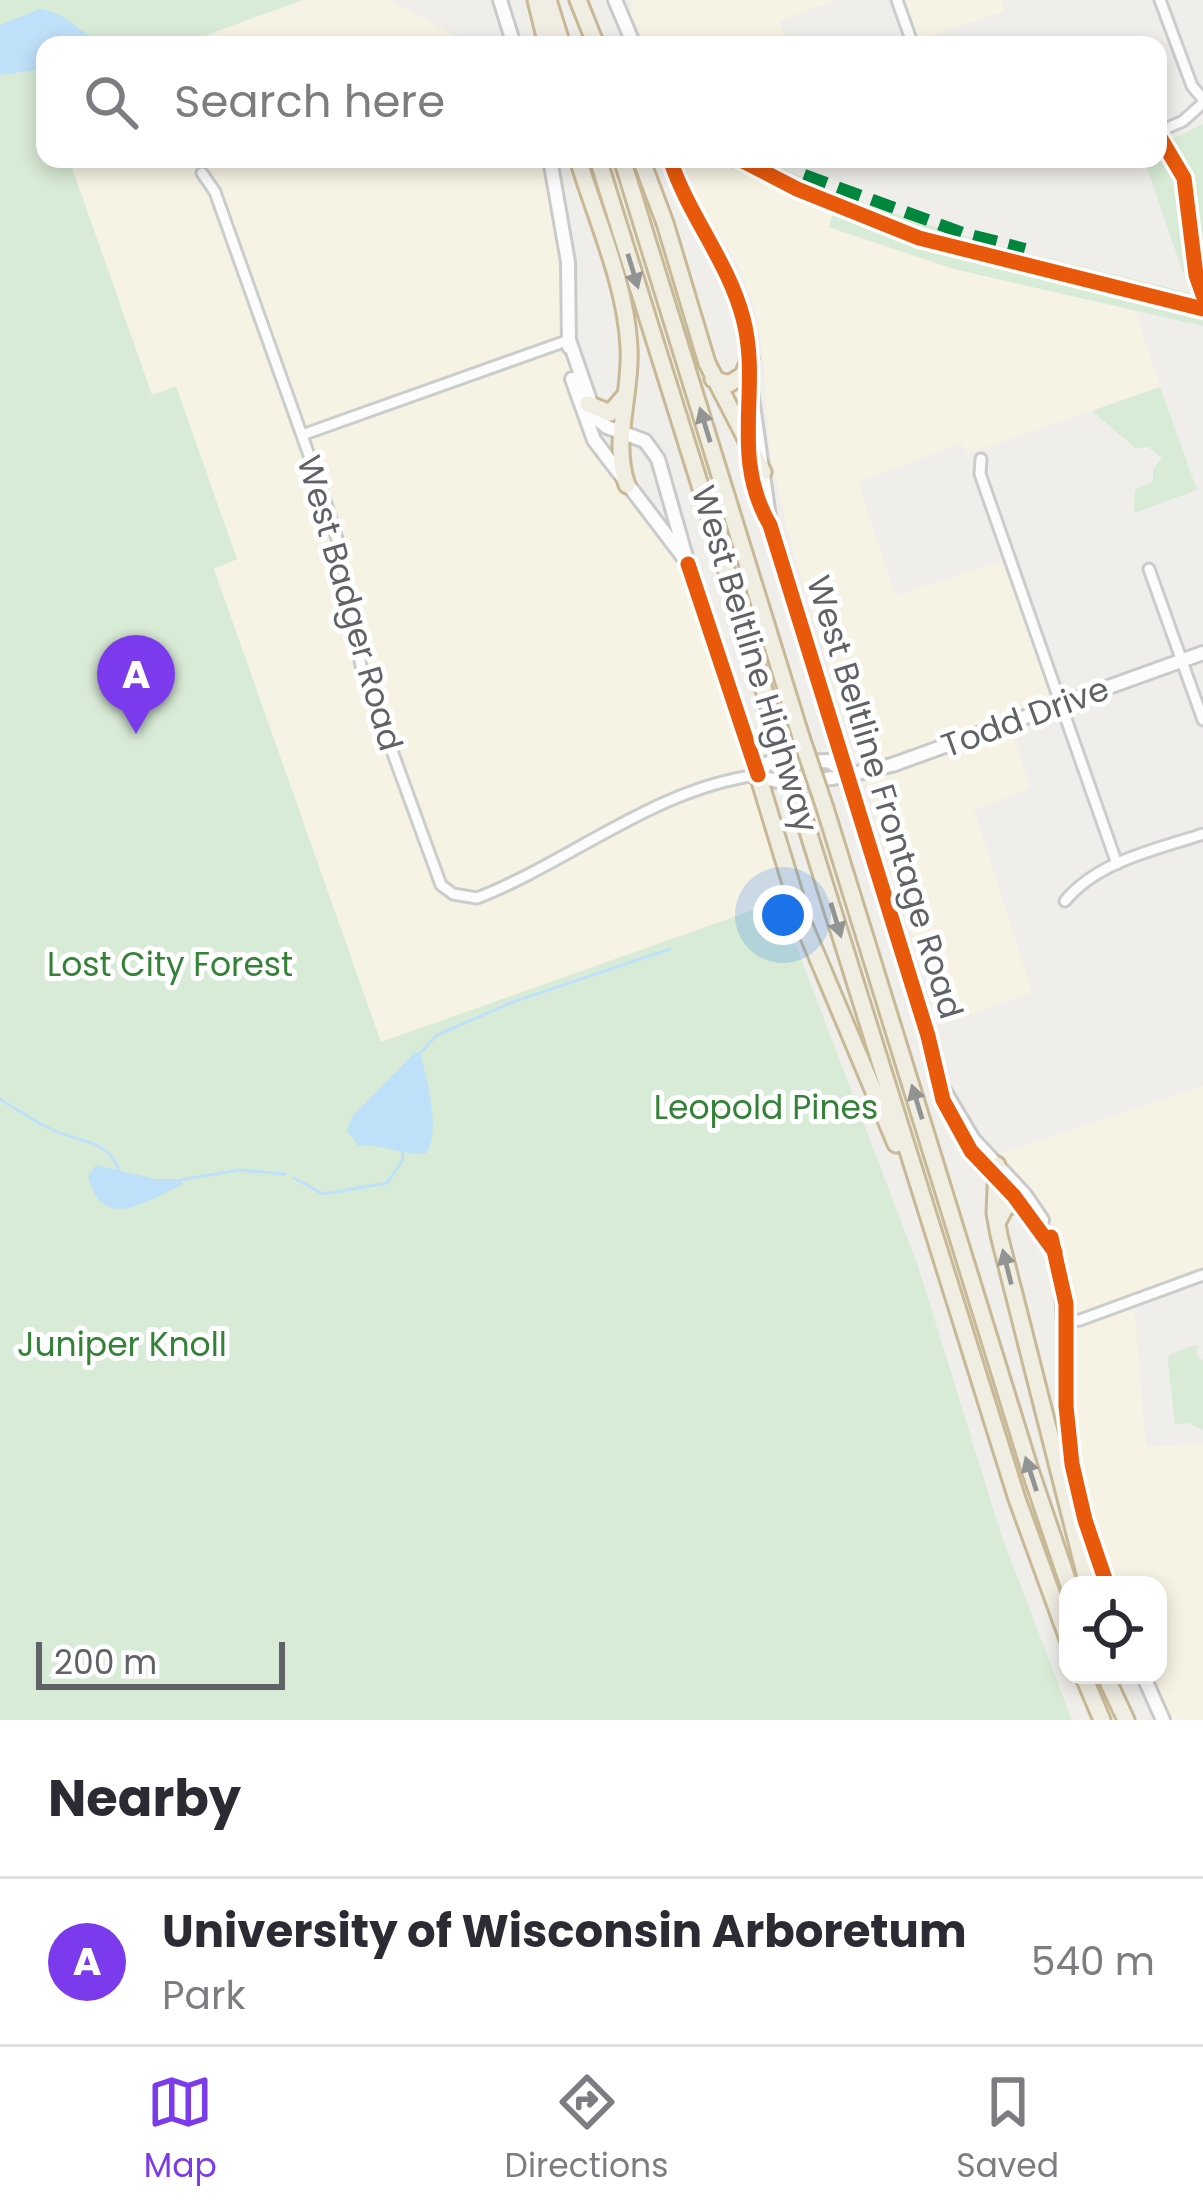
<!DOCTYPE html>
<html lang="en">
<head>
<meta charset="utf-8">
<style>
  body { margin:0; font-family:Poppins,sans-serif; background:#f2f2f3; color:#2b2b33 }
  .controls { position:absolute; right:36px; bottom:36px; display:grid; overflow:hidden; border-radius:24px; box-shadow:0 6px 18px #0003 }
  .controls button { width:108px; height:108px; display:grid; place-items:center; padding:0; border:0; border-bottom:3px solid #e1e1e2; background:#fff; color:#2b2b33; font:60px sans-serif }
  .scale { position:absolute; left:36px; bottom:30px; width:249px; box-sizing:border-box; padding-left:12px; border:6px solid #5f6368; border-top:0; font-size:33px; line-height:42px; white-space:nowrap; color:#5f6368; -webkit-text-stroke:9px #fff; paint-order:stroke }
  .you { position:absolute; left:783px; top:915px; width:42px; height:42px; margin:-30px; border:9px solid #fff; border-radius:50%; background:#1a73e8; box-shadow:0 0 0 18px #1a73e833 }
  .badge { display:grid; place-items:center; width:78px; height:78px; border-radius:50%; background:#7c3aed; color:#fff; font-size:39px; font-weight:700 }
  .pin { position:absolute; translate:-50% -99px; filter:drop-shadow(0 3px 6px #0008) }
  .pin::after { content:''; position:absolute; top:63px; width:42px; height:36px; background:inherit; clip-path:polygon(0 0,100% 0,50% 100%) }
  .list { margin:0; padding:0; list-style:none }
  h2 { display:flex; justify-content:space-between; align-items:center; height:156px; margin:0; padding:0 48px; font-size:51px }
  h2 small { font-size:39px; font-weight:400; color:#7c7c81 }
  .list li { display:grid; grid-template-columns:78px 1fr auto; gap:36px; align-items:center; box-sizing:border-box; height:168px; padding:0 48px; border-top:3px solid #e1e1e2 }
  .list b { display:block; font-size:45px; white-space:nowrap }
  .list p { margin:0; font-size:39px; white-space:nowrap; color:#7c7c81 }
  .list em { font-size:39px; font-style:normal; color:#7c7c81 }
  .icon { flex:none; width:66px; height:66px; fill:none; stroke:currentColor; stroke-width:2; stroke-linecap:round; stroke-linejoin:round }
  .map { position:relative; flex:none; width:1203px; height:1720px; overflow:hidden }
  .search { position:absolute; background:#fff; box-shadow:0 6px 18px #0003; left:36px; right:36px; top:36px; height:132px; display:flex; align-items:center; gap:30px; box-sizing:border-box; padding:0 42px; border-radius:24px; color:#7c7c81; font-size:45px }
  .sheet { height:324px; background:#fff }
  nav { display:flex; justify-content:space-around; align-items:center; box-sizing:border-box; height:168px; border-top:3px solid #e1e1e2; background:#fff; font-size:33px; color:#7c7c81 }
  nav a { display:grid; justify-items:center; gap:6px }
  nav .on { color:#7c3aed }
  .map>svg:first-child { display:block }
  .commercial { fill:#f7f3e4 }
  .green { fill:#d8ebd6 }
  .water { fill:#bfe0f9 }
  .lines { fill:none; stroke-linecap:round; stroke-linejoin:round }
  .stream { stroke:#bfe0f9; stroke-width:3 }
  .street-casing { stroke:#cbcccc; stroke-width:15 }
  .secondary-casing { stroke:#cacacb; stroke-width:18 }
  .highway-casing { stroke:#c8b996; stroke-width:21 }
  .street { stroke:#fdfcfc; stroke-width:9 }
  .secondary { stroke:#fdfcfc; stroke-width:12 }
  .highway { stroke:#f0ede3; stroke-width:15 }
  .highway-bridge-casing { stroke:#c8b996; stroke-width:21; stroke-linecap:butt }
  .highway-bridge { stroke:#f0ede3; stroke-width:15 }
  .quiet { stroke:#00873e; stroke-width:12; stroke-dasharray:24 12; stroke-linecap:butt }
  .cycleway-casing { stroke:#fff; stroke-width:22 }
  .cycleway { stroke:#e8590c; stroke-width:15 }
  .oneway { fill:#929393 }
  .labels { text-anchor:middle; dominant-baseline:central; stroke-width:10; stroke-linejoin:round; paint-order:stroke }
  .street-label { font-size:33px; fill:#5f6368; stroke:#fff }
  .park-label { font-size:33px; fill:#348238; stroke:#fff }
</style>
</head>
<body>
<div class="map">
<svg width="1203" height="1720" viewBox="0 0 1203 1720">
  <rect width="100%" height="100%" fill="#efeeea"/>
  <path class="commercial" d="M303,0H390L471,45H216L211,33Z
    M633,0H836L779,21L788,45H641L629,16Z
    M897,0H1001L1004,11L912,43Z
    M69,159H219L223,168L248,159H550L556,180L570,373L576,397L584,419L688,564L793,896L381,1043L213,568L236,560L175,387L152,396Z
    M682,159H710L834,213L830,228L954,269L1135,311L1160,387L967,454L962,443L858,482L895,596L1004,560L1050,691L1044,703L1007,718L1030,788L974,810L1032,992L941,1025L791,545L770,453L763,355L755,309L738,264L704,210Z
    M1203,1086V1282L1134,1308L1146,1447L1203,1444V1720H1172L1151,1675H1158V1585H1115L1082,1478L1072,1384L1073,1341L1081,1326L1066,1251L1040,1200L1001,1153Z"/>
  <path class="green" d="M0,0H303L179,45H45V159H69L152,395L176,386L237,559L214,569L381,1042L779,901L918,1266L1002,1537L1072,1720H0Z
    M1203,124V326L954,269L829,227L833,213L710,159H762L857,202L990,244L1190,293L1144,159H1158V146Z
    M1160,387L1197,490L1134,513L1135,490L1153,481V470L1162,458L1148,447L1135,448L1092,411Z
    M1194,1345L1199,1347L1196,1354L1203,1361V1430L1188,1423L1175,1425L1168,1362L1169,1355Z"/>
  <path class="water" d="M40,9C73,14 77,35 103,40L105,45H45V73L39,70L0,75V25Z
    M415,1052L420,1053C427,1079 442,1134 425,1154C402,1155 383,1144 359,1146L347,1131L352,1117Z
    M96,1165L155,1179H181L183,1184C147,1201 102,1234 88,1176Z"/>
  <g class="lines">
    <path class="stream" d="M420,1053L437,1035L513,1002L670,949
      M0,1099C17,1110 34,1121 53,1130C78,1142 108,1139 119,1170
      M294,1178L323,1194L387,1183L403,1160L402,1148
      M180,1180L238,1170L285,1174"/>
    <defs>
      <path id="street" d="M897,0L913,45
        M1160,0L1192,86L1203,99
        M1158,132L1183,121L1203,103
        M202,173L215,192L325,500L337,539L361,666L441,885L453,894L477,898C570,862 655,788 758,775
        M302,435L569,340
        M981,459L980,474L1117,864
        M1149,569L1203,720
        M1065,901C1098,861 1155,850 1203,834
        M1065,1321L1080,1320L1203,1275"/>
      <path id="secondary" d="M500,0L514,45
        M615,0L634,45
        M550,159L568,262L569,347
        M670,159C688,215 728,261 743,318C762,389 729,455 770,525L928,1036L943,1100L971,1151L1014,1196L1055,1252
        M569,340L596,418L607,427L645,441L658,459L688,564L758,775
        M572,379L594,440L684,558
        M750,384L770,524
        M758,775C791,792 856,773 892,765L1203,653
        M758,775L768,763L828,761L844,771
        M943,1089L973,1139L1025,1195L1042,1220
        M1054,1250C1068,1302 1063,1352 1066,1405C1069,1468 1085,1527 1107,1585
        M1143,1675L1163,1720"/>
      <path id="highway" d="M536,0L547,45
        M548,0L562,45
        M578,0L596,45
        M578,159C596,219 626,284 629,347C632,394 611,441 627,485
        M598,159L779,738
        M622,159L801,737
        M641,159L665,223L707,363L763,472
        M713,379L729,384L743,375L750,358
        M588,404L610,413L624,397
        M758,775L803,923L896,1144
        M825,808L1030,1470L1069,1585
        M801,809L1017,1499L1068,1639
        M997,1165L995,1213L999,1235L1088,1585
        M998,1221L1007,1204L1022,1206
        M1083,1675L1102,1720
        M1105,1675L1126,1720"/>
    </defs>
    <use href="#street" class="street-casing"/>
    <use href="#secondary" class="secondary-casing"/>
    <use href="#highway" class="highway-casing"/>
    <use href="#street" class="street"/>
    <use href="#secondary" class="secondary"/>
    <use href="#highway" class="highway"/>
    <defs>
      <path id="highway-bridge" d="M801,737L825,808
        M779,738L801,809"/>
    </defs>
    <use href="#highway-bridge" class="highway-bridge-casing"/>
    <use href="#highway-bridge" class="highway-bridge"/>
    <path class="quiet" d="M804,175L963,233L1025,249"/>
    <defs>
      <path id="cycleway" d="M1158,134L1184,178L1196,275L1203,295
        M670,159C688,215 728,261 743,318C762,389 729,455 770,525L928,1036L943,1100L971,1151L1014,1196L1055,1252
        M739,159L797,189L919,238L1203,309
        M688,564L758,775
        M1051,1237L1066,1304V1406L1072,1464L1085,1520L1107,1585"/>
    </defs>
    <use href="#cycleway" class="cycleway-casing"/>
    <use href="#cycleway" class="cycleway"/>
  </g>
  <defs><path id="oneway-solid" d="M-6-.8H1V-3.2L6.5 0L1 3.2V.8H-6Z" transform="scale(3)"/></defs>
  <g class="oneway">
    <use href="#oneway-solid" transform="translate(633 271) rotate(73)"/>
    <use href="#oneway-solid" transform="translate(705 425) rotate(-107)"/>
    <use href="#oneway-solid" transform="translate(836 920) rotate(73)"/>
    <use href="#oneway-solid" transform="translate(917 1102) rotate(-107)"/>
    <use href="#oneway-solid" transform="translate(1007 1267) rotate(-104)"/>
    <use href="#oneway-solid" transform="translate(1031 1474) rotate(-108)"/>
  </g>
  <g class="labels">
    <g class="street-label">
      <text transform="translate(350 603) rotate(74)">West Badger Road</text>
      <text transform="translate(755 659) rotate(73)">West Beltline Highway</text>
      <text transform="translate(1025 717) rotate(-20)">Todd Drive</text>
      <text transform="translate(885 797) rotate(73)">West Beltline Frontage Road</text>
    </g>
    <g class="park-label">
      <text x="170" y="964">Lost City Forest</text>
      <text x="766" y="1107">Leopold Pines</text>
      <text x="122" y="1344">Juniper Knoll</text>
    </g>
  </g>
</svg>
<div class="controls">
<button><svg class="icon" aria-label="locate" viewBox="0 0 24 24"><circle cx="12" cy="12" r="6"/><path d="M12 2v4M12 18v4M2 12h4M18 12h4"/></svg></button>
</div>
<div class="scale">200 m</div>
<div class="you"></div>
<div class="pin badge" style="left:136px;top:734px">A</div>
<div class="search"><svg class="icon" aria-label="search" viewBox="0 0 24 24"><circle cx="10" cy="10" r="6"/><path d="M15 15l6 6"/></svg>Search here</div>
</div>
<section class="sheet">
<h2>Nearby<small></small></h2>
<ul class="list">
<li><span class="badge">A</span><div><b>University of Wisconsin Arboretum</b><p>Park</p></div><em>540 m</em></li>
</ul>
</section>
<nav>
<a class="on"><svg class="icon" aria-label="map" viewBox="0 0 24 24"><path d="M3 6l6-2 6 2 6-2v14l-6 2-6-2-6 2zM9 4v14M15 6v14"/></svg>Map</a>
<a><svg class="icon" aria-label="directions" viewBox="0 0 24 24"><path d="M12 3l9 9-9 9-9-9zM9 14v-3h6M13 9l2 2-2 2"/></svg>Directions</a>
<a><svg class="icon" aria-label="saved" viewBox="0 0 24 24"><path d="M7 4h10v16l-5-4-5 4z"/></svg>Saved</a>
</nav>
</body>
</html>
